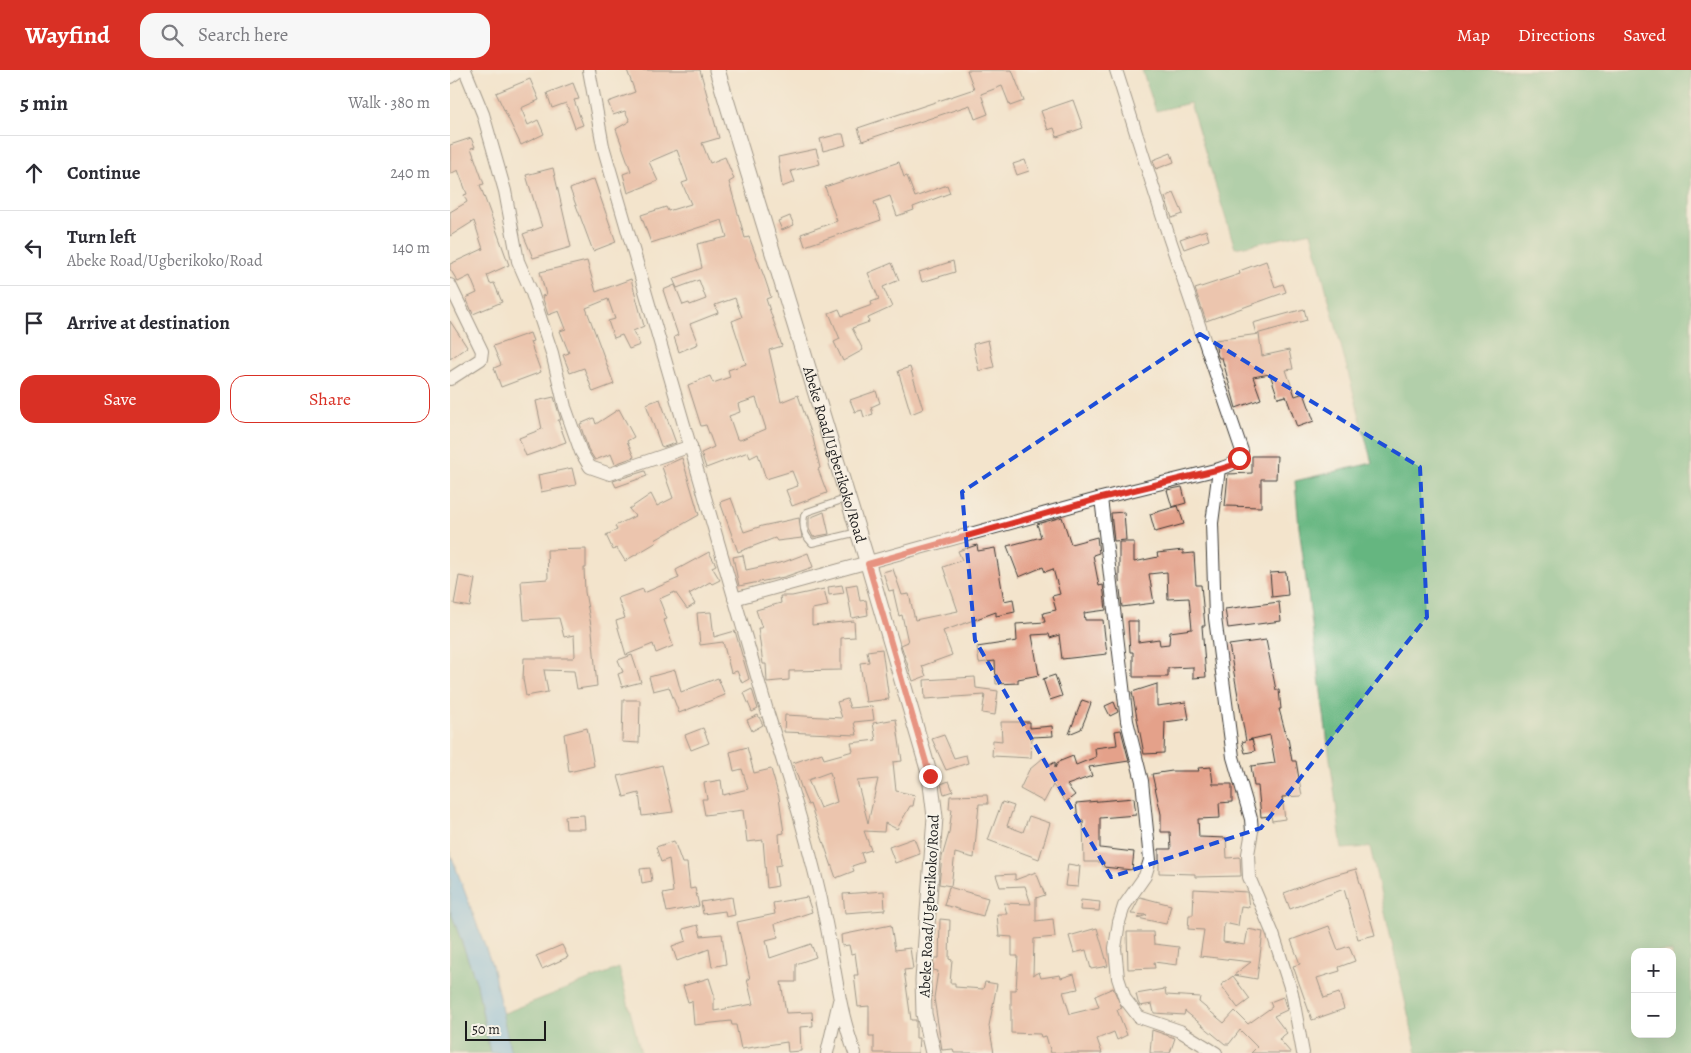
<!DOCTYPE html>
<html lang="en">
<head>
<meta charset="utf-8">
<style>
  body { margin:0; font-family:Alegreya,serif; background:#f7f7f7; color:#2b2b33 }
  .controls { position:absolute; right:15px; bottom:15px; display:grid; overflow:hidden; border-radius:10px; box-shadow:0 5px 20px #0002 }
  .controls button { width:45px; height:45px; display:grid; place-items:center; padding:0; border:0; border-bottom:1px solid #e1e1e2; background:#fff; color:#2b2b33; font:25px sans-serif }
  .scale { position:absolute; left:15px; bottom:12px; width:81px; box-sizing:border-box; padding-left:5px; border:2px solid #1c1c1c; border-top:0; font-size:14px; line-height:18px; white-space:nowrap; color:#1c1c1c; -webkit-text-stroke:4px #f7f3e8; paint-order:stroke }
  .stop { position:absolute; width:15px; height:15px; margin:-11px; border:4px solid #d93025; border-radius:50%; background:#fff }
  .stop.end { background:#d93025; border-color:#fff; box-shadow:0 1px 5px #0008 }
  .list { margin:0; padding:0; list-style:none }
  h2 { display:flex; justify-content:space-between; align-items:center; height:65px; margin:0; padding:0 20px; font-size:21px }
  h2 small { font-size:16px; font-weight:400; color:#7c7c81 }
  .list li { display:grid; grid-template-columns:32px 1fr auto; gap:15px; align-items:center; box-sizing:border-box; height:75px; padding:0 20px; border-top:1px solid #e1e1e2 }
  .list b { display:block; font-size:19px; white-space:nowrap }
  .list p { margin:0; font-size:16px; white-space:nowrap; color:#7c7c81 }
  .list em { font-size:16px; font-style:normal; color:#7c7c81 }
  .actions { display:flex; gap:10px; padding:15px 20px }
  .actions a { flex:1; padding:11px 0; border:1px solid #d93025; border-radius:15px; text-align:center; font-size:18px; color:#d93025 }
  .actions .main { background:#d93025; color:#fff }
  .icon { flex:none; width:28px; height:28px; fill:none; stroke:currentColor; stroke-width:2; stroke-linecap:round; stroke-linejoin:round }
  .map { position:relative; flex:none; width:1241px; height:983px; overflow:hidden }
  header { display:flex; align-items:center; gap:30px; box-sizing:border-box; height:70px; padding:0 25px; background:#d93025; color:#fff }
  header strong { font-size:24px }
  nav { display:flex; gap:28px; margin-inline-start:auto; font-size:18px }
  .search { width:350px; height:45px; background:#f7f7f7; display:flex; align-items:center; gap:12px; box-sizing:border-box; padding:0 18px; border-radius:15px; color:#7c7c81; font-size:19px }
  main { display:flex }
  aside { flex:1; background:#fff }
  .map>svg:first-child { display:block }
  .forest { fill:#65b680; stroke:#40694e; fill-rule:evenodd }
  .water { fill:#6db7e5; stroke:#446a80 }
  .building { fill:#e4a18a; fill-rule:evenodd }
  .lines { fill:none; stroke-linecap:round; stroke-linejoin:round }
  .service-casing { stroke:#3c3a36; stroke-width:8 }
  .minor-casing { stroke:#3c3a36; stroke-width:14 }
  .tertiary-casing { stroke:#3c3a36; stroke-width:17 }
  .service { stroke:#fff; stroke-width:6 }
  .minor { stroke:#fff; stroke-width:12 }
  .tertiary { stroke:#fff; stroke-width:15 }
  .route { stroke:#d93025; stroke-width:6 }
  .marked { fill:none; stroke:#1d4ed8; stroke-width:4; stroke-dasharray:10 6; stroke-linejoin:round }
  .labels { text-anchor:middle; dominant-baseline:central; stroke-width:4; stroke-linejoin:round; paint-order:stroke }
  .street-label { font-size:15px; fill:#1c1c1c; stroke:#f7f3e8 }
</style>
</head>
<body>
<header>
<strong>Wayfind</strong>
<div class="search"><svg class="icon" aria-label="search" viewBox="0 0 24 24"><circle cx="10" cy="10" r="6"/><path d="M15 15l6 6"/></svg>Search here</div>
<nav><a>Map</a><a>Directions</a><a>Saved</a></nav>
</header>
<main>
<aside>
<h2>5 min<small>Walk · 380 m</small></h2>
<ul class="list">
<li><svg class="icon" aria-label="ahead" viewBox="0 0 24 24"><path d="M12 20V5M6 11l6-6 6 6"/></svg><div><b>Continue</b></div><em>240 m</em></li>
<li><svg class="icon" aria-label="left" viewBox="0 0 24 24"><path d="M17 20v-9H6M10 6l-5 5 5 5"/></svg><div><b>Turn left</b><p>Abeke Road/Ugberikoko/Road</p></div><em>140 m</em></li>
<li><svg class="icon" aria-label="arrive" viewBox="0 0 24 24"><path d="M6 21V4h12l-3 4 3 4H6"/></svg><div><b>Arrive at destination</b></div></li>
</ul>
<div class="actions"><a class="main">Save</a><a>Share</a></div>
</aside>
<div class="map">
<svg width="1241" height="983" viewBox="0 0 1241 983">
  <rect width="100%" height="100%" fill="#f7f3e8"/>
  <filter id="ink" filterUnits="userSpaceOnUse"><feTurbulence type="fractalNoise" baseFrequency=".02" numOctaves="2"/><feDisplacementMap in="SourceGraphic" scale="10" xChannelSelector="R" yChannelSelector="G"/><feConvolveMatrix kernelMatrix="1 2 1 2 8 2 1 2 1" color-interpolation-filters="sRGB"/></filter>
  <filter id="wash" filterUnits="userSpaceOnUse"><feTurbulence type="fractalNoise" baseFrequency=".0096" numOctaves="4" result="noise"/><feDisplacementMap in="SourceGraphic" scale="20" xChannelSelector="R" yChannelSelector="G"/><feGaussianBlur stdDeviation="1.12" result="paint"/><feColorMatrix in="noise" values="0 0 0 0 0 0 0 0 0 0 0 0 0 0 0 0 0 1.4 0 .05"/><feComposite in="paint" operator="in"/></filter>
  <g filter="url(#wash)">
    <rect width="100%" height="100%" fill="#f3e4cc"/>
    <path class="forest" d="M692,0H1241V983H967L920,777L892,779L849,457L845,411L922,393L861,162L785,178L740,33L706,41ZM1185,882H1222V964H1185Z
      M0,840L27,914L40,983H0Z
      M169,898L191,983H61L52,944Z"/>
    <path class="water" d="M0,782L42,895L61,983H40L27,914L0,840Z"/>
    <g id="blocks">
      <path class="building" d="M177,0H250L269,68L252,73L260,93L275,87L284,109L279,112L295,168L299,167L315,209L321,227L316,229L332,276L319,280L331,332L348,325L363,368L370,398L368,399L377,423L342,436L336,420L348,416L342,401L316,409L308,384L300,388L298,382L256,398L251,383L264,377L256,355L251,356L238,315L260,306L263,313L280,307L278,300L296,294L282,251L292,247L285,228L265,235L268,243L240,254L248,274L229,282L224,267L228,265L213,220L225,215L233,235L239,233L240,235L256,229L249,210L227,218L223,209L252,198L247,174L277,167L272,150L201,173L191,145L216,137L218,141L241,134L232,113L238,111L227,80L199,92L208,111L178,123L173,104L181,101L166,59L180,51L175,41L163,45L158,32L185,22ZM306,328L316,359L290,370L287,369L279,346L290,342L288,334Z
        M517,0H562L574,31L560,36L552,16L531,24L538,44L525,49L520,35L412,71L408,58L524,19Z
        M80,9L89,30L71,38L78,55L88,50L94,64L71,75L46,23Z
        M123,13L129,29L124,30L133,55L125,58L116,33L102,38L97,23Z
        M623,30L633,58L607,67L604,58L598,60L591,41Z
        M389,64H393L396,75L373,81L370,69Z
        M21,68L25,77L21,78L34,114L30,115L59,195L37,205L40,214L44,213L52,232L23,244L16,228L27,223L20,206L8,212L0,199V194L33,179L24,151L0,166V142L17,132L14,125L17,124L8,100L0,104V75Z
        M366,79L370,94L341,101L345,112L332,117L328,87Z
        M721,83L724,92L706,99L703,90Z
        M575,90L579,101L567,105L563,94Z
        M449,92L454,107L457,106L465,127L497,115L500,123L463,137L464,140L447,146L440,126L424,132L431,150L355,176L351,164L387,151L375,117Z
        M103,98L121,177L83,188L73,164L92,157L76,105Z
        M144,109L166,172L143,181L120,119Z
        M724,123L733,144L722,148L715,127Z
        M340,146L344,155L332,160L328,151Z
        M756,160L759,170L734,179L730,169Z
        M137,191L146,222L181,209L194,256L183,261L190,275L179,279L172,265L164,268L158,251L165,249L158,229L136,238L164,314L143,322L134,298L120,303L113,285L119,283L110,261L116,259L109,241L98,245L92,226L96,225L90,202Z
        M503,191L505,202L472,212L469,202Z
        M816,191L825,217L833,214L836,222L756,251L745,219L790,204L789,201Z
        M442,193L449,210L433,217L442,237L418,248L419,252L402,258L413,280L393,291L384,272L390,269L379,243L389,239L392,246L422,235L421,232L429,229L418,203Z
        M854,239L857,250L806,264L803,253Z
        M0,251L17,277L0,289Z
        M80,263L83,271L80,272L91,302L51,317L44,298L51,295L43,276Z
        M809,264L812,286L839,280L843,299L836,300L845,326L854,323L864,351L847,357L836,326L828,328L820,304L803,307L811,329L786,338L772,288H769L767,284L765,270Z
        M538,270L544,297L529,301L523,274Z
        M460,297L473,339L461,344L448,301Z
        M426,321L430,333L421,337L423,344L414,347L412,340L405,342L400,330Z
        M104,327L111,350H108L116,372L76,386L69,368L92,359L86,331Z
        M210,329L226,373L214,377L211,376L196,334Z
        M169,339L184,367L177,371L184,387L165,394L161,384L145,390L138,379L130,354L144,348L146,354Z
        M802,386H827L826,409H811V437L775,436L778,404L802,403Z
        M232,388L249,445L205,470L207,472L175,491L167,478L163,480L156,465L167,460L165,456L185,446L179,439L201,424L207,436L223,428L212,397Z
        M122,398L126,415L91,422L88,405Z
        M195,401L197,406L166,417L163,411Z
        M732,417L736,433L722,437L717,420Z
        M281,428L294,462L312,456L349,448L352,468L327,471L325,468L288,482L270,432Z
        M728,436L734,454L705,462L700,444Z
        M374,442L379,464L363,467L359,459V448Z
        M674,442L676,470L664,471L661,443Z
        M612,447L621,474L647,467L649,483L643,485L649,516L653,515L656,540L634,543L635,550H653L657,584L612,589L609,565L600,568L599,564L582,565L589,605L568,609V613L546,614L545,591L529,593L527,577L567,571L566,554L595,552L593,543L606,540L602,526L610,524L603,499L595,502L593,497L569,507L557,476L591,467L587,454Z
        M669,472H684V492L708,487L707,483L733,480V484L744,483L746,515H751L755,556H752L756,607L743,608V597L718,598V607H683V582H680L678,551H688V572L709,569L710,575L719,574L720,562L742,559L739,528L718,529L717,502L699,504L704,533L672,537L669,510Z
        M527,475L528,481L545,478L554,531L563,529L565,542L546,546V542L493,561L502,585L472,596L476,606L463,611L451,575L458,572L452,545L449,546L443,520L439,521L433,502L443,499L452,525L459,524L465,550L508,541L493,497L512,490L508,481Z
        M136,479V498H134L135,522L142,561L147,616L127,619L124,601L94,600L98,622L76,626L73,609L74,588H123L125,586L124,565L114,567L109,548L74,550L71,511L98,509L97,480Z
        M259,482L266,495L262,497L270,510L262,514L260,512L239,524L245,534L237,539L225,522L209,529L217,549L214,550L223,576L206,583L203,574L176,585L166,551L175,548L168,528L193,519L194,523L229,508L226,500Z
        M358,483L363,497L334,507L289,516L283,487L293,485L296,500L334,492Z
        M836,502L838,525L822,527L820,503Z
        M9,506L25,509L20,537L4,534Z
        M407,514L410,531L416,530L418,545L402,548L396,516Z
        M392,515L394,523L379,525L378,517Z
        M374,519L378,536L362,539V555L404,551L405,567L391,568V600L339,601V610L317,612L316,594H313L308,558H312L306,540L331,533L330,526H342Z
        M829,532L831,551L778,558L775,539Z
        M261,542L264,567L285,561L299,609L292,613L287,601L281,603L273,572L250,575L247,543Z
        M816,570L826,620H829L831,639H829L837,668H838L842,691H846L852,726L832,727L835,749L822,751L821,746L811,747L808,716H804L801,696L825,693L820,665L798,670L802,669L805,681L795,683L792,672L796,671L779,575Z
        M432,579L439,629L416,632L410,593L419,592L417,581Z
        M182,585L191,612L172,617L168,604L173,602L168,590Z
        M225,600L231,622L268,608L275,625L229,643L219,617L203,621L199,607Z
        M605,605L612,626L600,630L593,609Z
        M525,607L526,618L548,621L545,645L532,643L535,625L475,629L474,610Z
        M707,614V636L736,632L739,649L715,652L714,683L694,684L682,622Z
        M302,619L308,639L302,642L294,623Z
        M397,629L400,638L422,636L424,650L404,652L407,665L334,662L335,645L392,648L387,632Z
        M173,630H190L189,673L172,672Z
        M632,630L641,633L637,644L631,659L619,664Z
        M664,632L668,642L660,646L655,636Z
        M308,645L313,655L302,661L297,650Z
        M446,649L452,691L443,692L446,721L465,725L463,736H460L447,759L435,753L434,762L414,761L421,780L411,783L414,792L402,796L404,801L386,808L360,734L358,735L353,723L343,693L372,683L374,689L403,681L401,673L426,670L423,653ZM380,702L387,732L370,738L358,710ZM428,709L418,753L407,711Z
        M551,652H580V658L602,656L603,666L582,667L581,688L542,686L543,670L552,671Z
        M137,658L144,696L119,702L114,664Z
        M253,658L259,673L241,680L235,665Z
        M671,660L679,691L639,697L642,706L617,715L625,725L616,732L603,715L594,732L570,719L579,700L593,688L600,695L605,692V698L608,692L623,686L626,695L646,687L645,678L667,675L665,661Z
        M494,665L504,688L516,685L518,693L496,700L482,669Z
        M297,677L304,703L321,699L329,727L334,763L329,764L331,795L325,796L328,816L317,818L313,770L297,772L293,740L255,745L252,729H257L254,713L271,710L273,725L298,719L292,699L284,701L280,682Z
        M212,695L223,742L192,746L189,723L174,727L168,706Z
        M761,697L763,714H782V732L769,733L770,748L748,749L749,767L776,768L777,788L790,787L791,806L745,807V804L709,803V779H721L720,762H711V744L702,704L722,701H749L748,698Z
        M499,711L503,721L494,724L491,714Z
        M537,725L538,734H529L524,788L505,783L501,816L489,814L492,787L499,763L502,739H499L500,726Z
        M684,728L686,745L650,748V778L684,782L682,800L653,797L654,792H634L633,750H628L626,733Z
        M552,732L564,736L557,756L573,762L579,746L600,753L589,789L538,770Z
        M134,745L135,759H116L115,746Z
        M464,768L470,784L445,793L439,777Z
        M224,771L232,793H237L240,819L245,818L249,836L217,842L213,824L223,822L219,789L211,792L206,777Z
        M618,794L630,796L628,817L615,816Z
        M200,798L202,811L192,813L190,799Z
        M906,799L925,865L908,869L894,819L840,839L834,823L877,807Z
        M586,802L595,825L586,828V851L603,849L605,867L584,869L583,905L589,902L591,908L610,905L611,908L624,904L628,919L613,922L620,944L649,937L645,926L663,918L672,938L667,940L677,965L667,970L664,962L647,969L652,983H601L596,966L591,967L590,964L561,963V920H566L568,886H562V867L549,866L547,844H557L554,833L581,834L575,816L550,817L546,805L565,804V810Z
        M499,817L538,828L533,846L494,835Z
        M744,819L797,822L799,837L791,836L788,856L774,853L773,872L795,875L798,859L813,862L807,909L784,905L801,892L750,886L754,860L738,859L739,845H743Z
        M434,821L435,840L395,843L393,824Z
        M282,827L285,845L276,847L275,841L253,844L251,832Z
        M357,827L362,842L325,854L328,867L316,870L320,888L361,874L366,887L346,894V912H331L336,943L362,942L363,956L350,957L351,981L338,982L337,972L291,979L286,955H282L281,951L244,955L242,931L238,932L233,916L259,908L264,924V941L303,934L297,909H300L287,852L325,844L323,833Z
        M690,827L721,835L716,854L688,848L697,845L681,844Z
        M631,830L650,832L649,841L630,840Z
        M490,849L500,850L499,889L502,890L500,913H505V917L533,919L535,912L547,914L539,956L544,983H504L503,979L492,980L484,928L488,901L483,900L484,888H489Z
        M248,855L251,866L272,864L276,894L262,897L259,879L227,891L222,876L236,871L233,859Z
        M441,855L445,880L460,878L463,899L454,900L461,950H466V968H469L468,983H424V966H419V936L408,937L404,905H408L405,883L401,884L399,875L392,876L391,865Z
        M879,856L888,880L899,876L905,891L889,897L890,901L867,908L874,928L889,923L894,939L862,950L843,896L850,894L841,870Z
        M647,858L658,896L641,899L636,880L624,883L619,866Z
        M677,862H703L704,874L729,877L727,895L704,892L705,898L678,899Z
        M112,875L118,887L92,899L86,886Z
        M783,906L800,929L788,938L771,915Z
        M715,919L716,925L750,927L749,932L774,953L785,941L798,954L822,937L820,932L833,927L837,940L824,946L837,963L829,969L841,983H801L807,977L790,960L779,974H775L735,941L734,945L704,943L702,934L690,936L688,932L686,924Z
        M702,960L725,968L720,983H700Z"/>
    </g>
  </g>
  <g filter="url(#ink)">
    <use href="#blocks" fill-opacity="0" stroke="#3c3a36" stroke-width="1"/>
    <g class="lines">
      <defs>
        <path id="service" d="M398,428L357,442L354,446C352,457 354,465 362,473L408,462"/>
        <path id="minor" d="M15,0L33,44L55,121L68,191L82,223L102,283L115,337L131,382L140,397L160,404L241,376
          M139,0L153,76L318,644C340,713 362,782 376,853C385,897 389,941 405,983
          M0,7L10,0
          M0,215L32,281L31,289L0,309
          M769,399L762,453L765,548L783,687L801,749L802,761L798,784L799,807L823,864L842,923L853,983
          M651,428L677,651L692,711L700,790L695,806L674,836L669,852L665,878L668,908L675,929L689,947L730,961L766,983
          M284,529L651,428L769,399C781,395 788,393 792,381L719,167L666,0
          M377,983L389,931"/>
        <g id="tertiary">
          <path id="s1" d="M267,0L418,494L480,706L485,747L473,910L474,944L483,983"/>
        </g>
      </defs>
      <use href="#service" class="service-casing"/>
      <use href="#minor" class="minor-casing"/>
      <use href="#tertiary" class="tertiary-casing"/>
      <use href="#service" class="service"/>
      <use href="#minor" class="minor"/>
      <use href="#tertiary" class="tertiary"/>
    </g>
  </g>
  <g class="lines" filter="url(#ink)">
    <path class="route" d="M480,706L418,494L651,428L770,399L783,395L789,388"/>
  </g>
  <path d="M0 0H1241V983H0ZM750,264L970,397L977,547L811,758L661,807L525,570L512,422Z" fill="#f3e4cc" fill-opacity=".55" fill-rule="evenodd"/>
  <path class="marked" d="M750,264L970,397L977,547L811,758L661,807L525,570L512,422Z"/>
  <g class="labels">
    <g class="street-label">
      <text stroke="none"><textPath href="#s1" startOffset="402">Abeke Road/Ugberikoko/Road</textPath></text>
      <text transform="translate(479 836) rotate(-87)">Abeke Road/Ugberikoko/Road</text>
    </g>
  </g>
</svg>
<div class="controls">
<button>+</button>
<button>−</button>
</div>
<div class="scale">50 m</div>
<div class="stop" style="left:789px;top:388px"></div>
<div class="stop end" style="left:480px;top:706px"></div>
</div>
</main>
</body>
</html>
